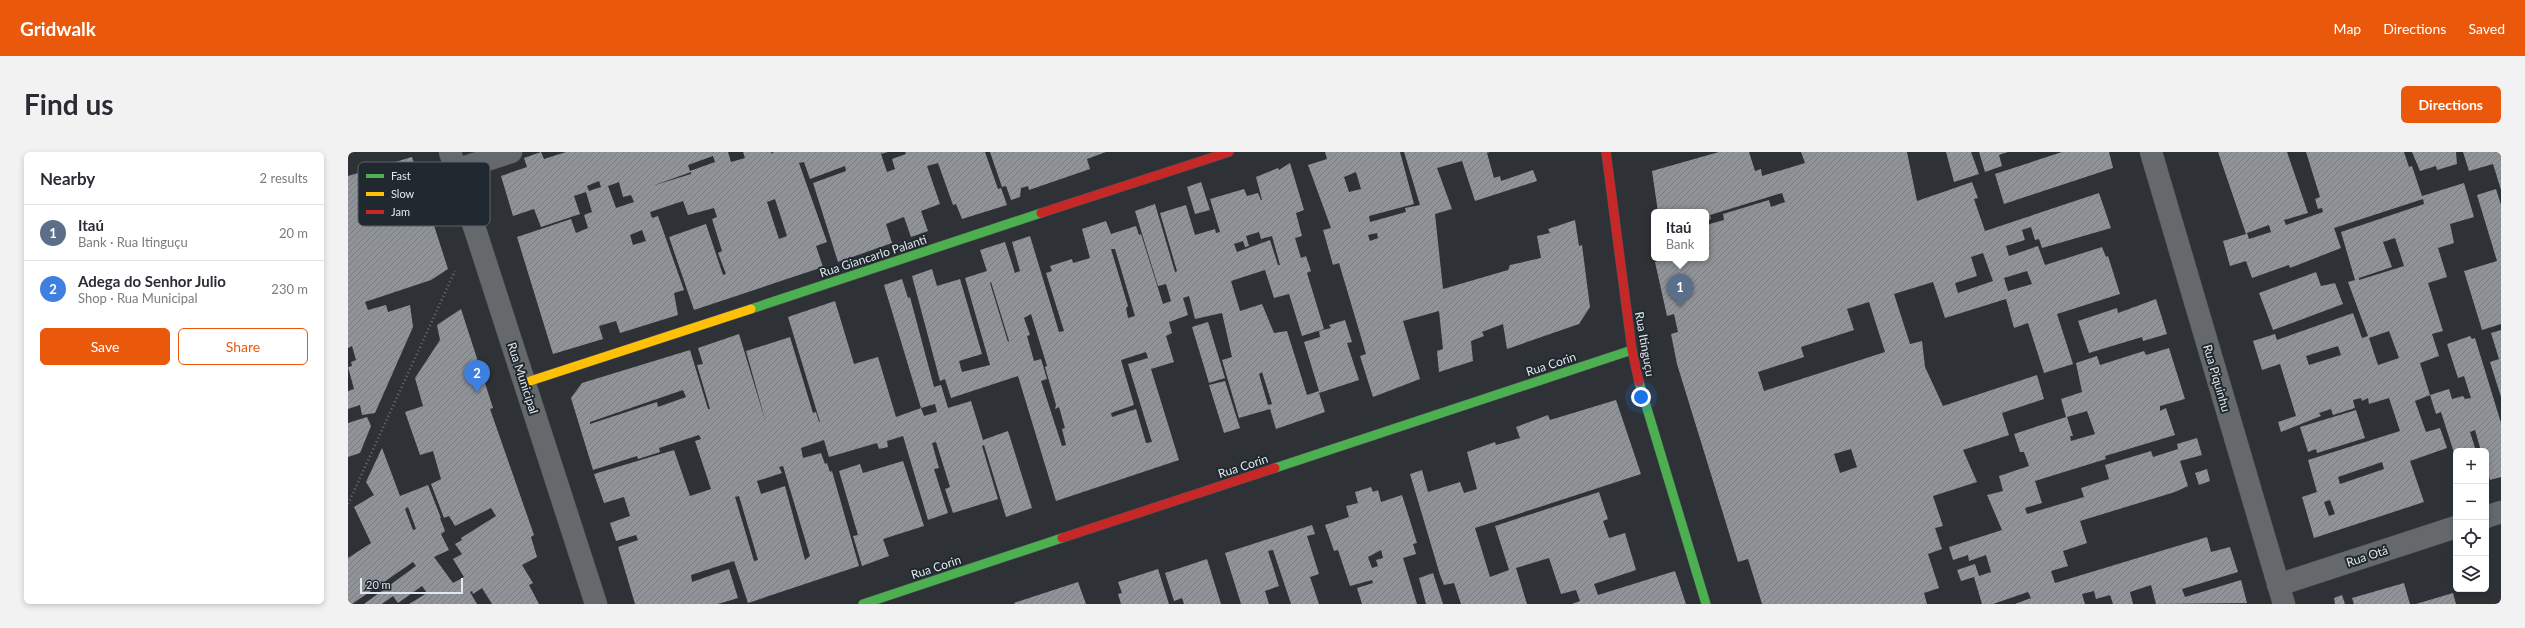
<!DOCTYPE html>
<html lang="en">
<head>
<meta charset="utf-8">
<style>
  body { margin:0; font-family:Lato,sans-serif; background:#f2f2f3; color:#2b2b33 }
  .controls { position:absolute; right:12px; bottom:12px; display:grid; overflow:hidden; border-radius:6px; box-shadow:0 2px 6px #0003 }
  .controls button { width:36px; height:36px; display:grid; place-items:center; padding:0; border:0; border-bottom:1px solid #e1e1e2; background:#fff; color:#2b2b33; font:20px sans-serif }
  .scale { position:absolute; left:12px; bottom:10px; width:103px; box-sizing:border-box; padding-left:4px; border:2px solid #e2e8ec; border-top:0; font-size:11px; line-height:14px; white-space:nowrap; color:#e2e8ec; -webkit-text-stroke:3px #212930; paint-order:stroke }
  .you { position:absolute; left:1293px; top:245px; width:14px; height:14px; margin:-10px; border:3px solid #fff; border-radius:50%; background:#1a73e8; box-shadow:0 0 0 6px #1a73e833 }
  .badge { display:grid; place-items:center; width:26px; height:26px; border-radius:50%; background:#ea580c; color:#fff; font-size:13px; font-weight:700 }
  .pin { position:absolute; translate:-50% -33px; filter:drop-shadow(0 1px 2px #0008) }
  .pin::after { content:''; position:absolute; top:21px; width:14px; height:12px; background:inherit; clip-path:polygon(0 0,100% 0,50% 100%) }
  .popup { position:absolute; left:1303px; top:57px; width:58px; height:52px; box-sizing:border-box; display:grid; place-content:center; border-radius:6px; background:#fff; filter:drop-shadow(0 1px 3px #0005); font-size:13px; white-space:nowrap; color:#7c7c81 }
  .popup b { font-size:15px; color:#2b2b33 }
  .popup::after { content:''; position:absolute; left:50%; top:100%; margin-left:-8px; border:8px solid transparent; border-top-color:#fff }
  .list { margin:0; padding:0; list-style:none }
  h2 { display:flex; justify-content:space-between; align-items:center; height:52px; margin:0; padding:0 16px; font-size:17px }
  h2 small { font-size:13px; font-weight:400; color:#7c7c81 }
  .list li { display:grid; grid-template-columns:26px 1fr auto; gap:12px; align-items:center; box-sizing:border-box; height:56px; padding:0 16px; border-top:1px solid #e1e1e2 }
  .list b { display:block; font-size:15px; white-space:nowrap }
  .list p { margin:0; font-size:13px; white-space:nowrap; color:#7c7c81 }
  .list em { font-size:13px; font-style:normal; color:#7c7c81 }
  .actions { display:flex; gap:8px; padding:12px 16px }
  .actions a { flex:1; padding:9px 0; border:1px solid #ea580c; border-radius:6px; text-align:center; font-size:14px; color:#ea580c }
  .actions .main { background:#ea580c; color:#fff }
  .icon { flex:none; width:22px; height:22px; fill:none; stroke:currentColor; stroke-width:2; stroke-linecap:round; stroke-linejoin:round }
  .map { position:relative; flex:none; width:2153px; height:452px; overflow:hidden; border-radius:6px }
  header { display:flex; align-items:center; gap:24px; box-sizing:border-box; height:56px; padding:0 20px; background:#ea580c; color:#fff }
  header strong { font-size:19px }
  nav { display:flex; gap:22px; margin-inline-start:auto; font-size:14px }
  .intro { display:flex; align-items:center; justify-content:space-between; box-sizing:border-box; height:96px; padding:0 24px }
  h1 { margin:0; font-size:28px }
  .button { padding:10px 18px; border-radius:6px; background:#ea580c; color:#fff; font-size:14px; font-weight:700 }
  main { display:flex; gap:24px; padding:0 24px }
  aside { flex:1; background:#fff; border-radius:6px; box-shadow:0 2px 6px #0003 }
  .map>svg:first-child { display:block }
  .building { fill:url(#building-hatch); fill-rule:evenodd }
  .lines { fill:none; stroke-linecap:round; stroke-linejoin:round }
  .street-casing { stroke:#4c5053; stroke-width:23 }
  .fast-casing { stroke:#4c5053; stroke-width:10 }
  .slow-casing { stroke:#4c5053; stroke-width:10 }
  .jam-casing { stroke:#4c5053; stroke-width:10 }
  .path { stroke:#6a6e72; stroke-width:2.5; stroke-dasharray:1 3; stroke-linecap:butt }
  .street { stroke:#65696c; stroke-width:22 }
  .fast { stroke:#4caf50; stroke-width:9 }
  .slow { stroke:#ffc107; stroke-width:9 }
  .jam { stroke:#c62828; stroke-width:9 }
  .labels { text-anchor:middle; dominant-baseline:central; stroke-width:4; stroke-linejoin:round; paint-order:stroke }
  .street-label { font-size:12px; fill:#e2e8ec; stroke:#212930 }
  .key { fill:#212930; stroke:#5b6268; stroke-width:1 }
  .key-label { font-size:11px; fill:#e2e8ec }
</style>
</head>
<body>
<header>
<strong>Gridwalk</strong>
<nav><a>Map</a><a>Directions</a><a>Saved</a></nav>
</header>
<div class="intro"><h1>Find us</h1><a class="button">Directions</a></div>
<main>
<aside>
<h2>Nearby<small>2 results</small></h2>
<ul class="list">
<li><span class="badge" style="background:#5c6f8a">1</span><div><b>Itaú</b><p>Bank · Rua Itinguçu</p></div><em>20 m</em></li>
<li><span class="badge" style="background:#3f7fe0">2</span><div><b>Adega do Senhor Julio</b><p>Shop · Rua Municipal</p></div><em>230 m</em></li>
</ul>
<div class="actions"><a class="main">Save</a><a>Share</a></div>
</aside>
<div class="map">
<svg width="2153" height="452" viewBox="0 0 2153 452">
  <defs>
    <pattern id="building-hatch" width="6" height="6" patternUnits="userSpaceOnUse"><rect width="6" height="6" fill="#909397"/><path d="M-1 1l2-2M0 6l6-6M5 7l2-2" fill="none" stroke="#797c7f"/></pattern>
  </defs>
  <rect width="100%" height="100%" fill="#2e3236"/>
  <path class="building" d="M193,0L196,7L218,0H380L383,10L397,6L395,0H423L424,2L425,0H540L533,2L539,20L547,17L544,7L558,2L557,0H637L650,37L653,36L659,53L614,67L608,52L605,53L590,11L579,14L592,52L573,59L580,79L563,85L556,65L538,72L544,91L490,110L465,31L498,19L497,14L462,27L456,10L451,11L479,90L468,94L475,115L346,158L321,85L358,72L375,123L378,122L370,101L374,99L364,67L369,65L366,56L340,63L335,49L302,60L304,66L310,64L336,138L326,141L330,163L272,181L268,169L251,174L255,187L205,202L169,85L223,67L228,81L240,76L236,63L244,60L238,40L226,44L232,62L193,75L186,57L165,64L153,24L179,15L176,6ZM365,4L367,10L342,19L340,13ZM343,20V22L304,34ZM251,29L253,35L241,39L239,34ZM271,30L275,45L283,43L286,50L268,56L260,34ZM427,47L439,84L431,87L419,50ZM294,78L298,89L285,93L282,83Z
    M642,0H758L739,7L742,17L681,38L680,34L673,36L672,45L663,48L658,34L654,35Z
    M977,0H1052L1066,52L1021,64L1022,70L1058,60L1057,56L1072,53L1056,0H1142L1139,1L1146,26L1152,24L1153,29L1185,18L1189,29L1127,49L1114,9L1089,16L1104,57L1087,62L1095,137L1160,118L1162,113L1193,106L1189,84L1202,81L1200,77L1227,68L1231,94L1234,93L1242,155L1231,172L1159,197L1155,172L1134,180L1136,184L1123,189L1125,209L1091,220L1089,199L1095,197L1091,159L1055,169L1072,227L1025,245L1012,204L1018,202L991,111L985,113L975,78L983,76L960,13L979,7ZM1008,20L1013,37L1001,40L996,25ZM1029,81L1030,86L1022,89L1020,83Z
    M1371,0H1401L1407,19L1413,17L1414,24L1457,11L1453,0H1559L1569,49L1624,30L1630,46L1626,47L1637,79L1751,41L1763,76L1694,96L1691,87L1687,88L1683,75L1674,78L1677,88L1658,94L1661,104L1690,94L1697,113L1754,95L1758,105L1760,104L1772,142L1709,162L1725,212L1696,221L1680,171L1666,176L1658,147L1597,166L1585,130L1546,142L1562,192L1574,189L1577,215L1595,254L1689,223L1696,247L1654,261L1661,283L1615,298L1629,330L1585,344L1595,374L1587,376L1594,397L1580,402L1591,436L1576,441L1579,452H1414L1400,407L1390,410L1329,212L1323,182L1330,180L1326,162L1319,164L1307,110L1319,106H1358V73L1376,68L1375,62L1421,48L1423,55L1437,50L1434,41L1362,63L1363,67L1358,69V60H1310L1304,19ZM1635,101L1645,129L1610,141L1607,131L1629,124L1623,105ZM1679,119L1684,132L1660,139L1656,126ZM1521,150L1537,200L1416,239L1410,220L1456,205L1453,195L1506,178L1499,157ZM1503,297L1509,315L1492,321L1486,302Z
    M1598,0H1623L1631,22L1606,30Z
    M1631,0H1660L1651,3L1654,14L1637,20Z
    M1714,0H1761L1765,16L1656,52L1647,22Z
    M1870,0H1939L1960,61L1936,68L1938,73L1975,60L1974,56L1970,57L1967,47L1972,45L1958,0H2056L2061,15L2064,14L2074,44L2116,31L2126,65L2102,72L2106,91L2090,96L2099,125L2080,131L2095,179L2084,182L2091,204L2072,211L2082,243L2067,249L2078,280L2092,276L2099,296L2062,309L2076,350L1966,386L1954,345L1969,340L1960,308L2052,279L2041,246L2021,252L2020,246L2014,249L2013,246L2005,248L2007,256L1985,263L1983,257L1971,261L1973,264L1933,280L1930,270L1948,264L1932,212L1914,218L1905,189L1927,182L1929,188L2005,161L2014,186L2020,184L2000,130L2007,128L1993,80L2076,52L2075,47L1986,76L1993,96L1942,116L1941,113L1904,126L1898,109L1882,114L1875,89L1898,82ZM1921,73L1923,80L1901,87L1899,81ZM2047,86L2056,114L2011,128V126L2044,115L2035,90ZM2041,179L2051,206L2030,213L2021,186ZM1990,194L1993,203L1961,213L1958,204ZM2034,310L2036,317L1992,332L1990,325ZM1982,348L1987,362L1981,364L1976,350Z
    M2064,0H2108L2109,12L2089,18L2088,14L2072,19Z
    M2115,0H2153V38L2145,12L2121,19Z
    M64,5L100,117L83,128L17,150L20,158L38,153L40,160L62,153L65,175L27,261L14,263L12,253L0,257V239L6,237L0,215L4,214L3,210L8,208L4,194L0,196V24Z
    M942,11L956,58L948,61L954,84L947,86L953,106L958,104L963,119L959,121L976,177L954,184L941,142L926,146L917,118L883,129L892,159L914,152L926,181L939,179L959,243L971,239L956,190L972,185L971,179L983,176L981,173L997,168L1004,190L999,191L1011,228L971,241L977,260L928,277L922,257L891,266L874,208L884,205L874,161L847,167L841,144L835,146L840,163L821,170L824,181L818,184L826,210L803,217L831,308L708,349L670,224L603,246L597,227L592,229L564,124L584,117L589,134L612,127L634,202L611,209L614,220L642,213L617,126L639,119L632,98L657,90L667,121L672,119L664,90L682,84L711,180L716,179L698,121L704,119L702,114L724,107L725,111L742,106L734,77L758,69L763,82L788,74L791,83L793,82L815,152L823,149L818,132L810,134L787,59L807,52L827,120L829,119L812,61L838,53L847,83L867,77L868,81L872,80L862,47L896,37L899,44L910,41L913,48H914L908,25L930,16L931,18ZM911,80L913,87L924,84L932,113H930L922,88L889,100L886,92L895,89L897,95L901,94L898,84ZM763,97H767L787,164L780,166L778,156L780,154ZM643,130L661,189L660,190L642,131ZM683,162L699,214L697,215L708,253L707,257L711,255L717,276L714,277L718,293L714,294L693,229L699,227L693,207L686,209L679,184L682,183L676,166ZM798,200L800,206L780,212L804,290L798,291L788,257L764,265L763,261L786,253L773,208ZM914,220L924,252L920,253L911,222Z
    M853,30L862,58L847,62L839,35Z
    M2148,37L2153,53V172L2134,178L2116,119L2149,109L2129,43Z
    M1968,120L1973,134L1987,131L1995,152L1925,178L1911,141Z
    M554,127L560,146L562,145L586,235L593,233L600,256L623,249L635,288L660,279L684,356L658,365L636,293L634,294L650,347L605,361L597,337L602,335L588,290L584,291L591,316L586,317L600,361L580,368L555,284L539,289L540,295L531,297L529,291L481,305L476,288L453,296L455,306L473,301L477,312L479,311L482,320L484,319L511,414L400,451L386,409L343,423L344,430L381,417L390,446L370,452H287L270,395L290,388L288,383L268,389L262,371L282,364L276,345L256,351L246,322L326,298L342,344L363,337L347,289L353,287L351,283L311,296L312,300L290,307L289,304L245,318L223,246L234,231L342,198L360,257H362L349,213L355,212L350,196L391,182L418,271L398,199L442,185L465,261L468,260L471,270H472L440,165L487,149L506,212L530,205L548,265L573,256L576,264L589,260L587,252L573,256L536,133ZM335,238L338,245L310,255L309,250L242,272V270ZM435,314L462,404L457,408L437,334L413,342L409,329L434,321L431,315ZM391,344L410,408L406,409L390,355L387,345Z
    M1808,147L1819,182L1795,189L1794,185L1741,201L1730,169L1769,156L1770,161Z
    M113,157L145,256L142,257L186,383L183,385L189,405L174,413L185,431L181,433L191,452H144L134,436L125,442L124,439L122,440L129,452H61L79,441L74,434L50,451L45,444L34,452H16L68,414L65,410L4,452H0V406L23,391L6,355L26,343L18,330L34,296L52,344L80,333L93,366H92L97,379L93,382L101,398L86,405L105,431L116,425L105,407L114,402L107,392L114,388L113,386L148,364L143,356L107,374L101,364L96,366L83,332L93,327L85,299L72,303L57,260L75,254L67,226L92,188L89,173ZM60,355L68,377L65,378L57,357Z
    M860,170L877,226L861,231L844,175Z
    M2153,178V245L2142,210L2151,207L2143,181Z
    M2122,184L2124,187L2127,186L2153,271V325L2142,328L2138,315V299H2133L2127,278L2122,280L2128,299H2108V307L2093,260L2088,262L2082,243L2101,237L2104,247L2115,244L2117,247L2123,246L2116,224L2110,226L2099,192Z
    M1821,196L1837,247L1812,254V259L1818,256L1827,283L1757,304L1758,307L1687,329L1694,351L1677,356L1679,362L1736,345L1733,336L1761,327L1757,313L1803,299L1805,305L1830,297L1829,292L1849,286L1854,303L1832,309L1840,334L1827,340L1732,369L1739,391L1715,399L1720,414L1703,419L1707,431L1859,385L1863,400L1882,395L1890,420L1834,437L1837,445L1893,428L1899,451L1808,452L1803,433L1782,440L1785,452H1765L1762,443L1748,447L1746,439L1734,442L1737,452H1667L1683,446L1680,440L1645,452H1634L1626,425L1613,429L1609,418L1627,412L1631,424L1643,420L1638,403L1621,409L1620,403L1605,408L1601,395L1654,378L1639,343L1655,339L1651,324L1681,314L1676,300H1672L1666,282L1718,265L1713,247L1734,240L1728,211L1749,204L1752,213L1796,199L1798,203ZM1739,259L1747,282L1723,289L1722,284H1725L1719,265Z
    M877,229L892,276L876,281L861,233Z
    M1268,248L1293,322L1127,376L1142,425L1161,418L1147,374L1251,340L1260,367L1255,369L1261,386L1277,381L1288,418L1246,432L1250,443L1327,419L1338,452H1224L1232,449L1228,438L1213,442L1201,406L1168,416L1179,452H1113L1106,431L1096,433L1092,423L1062,322L1074,318L1080,340L1112,330L1116,341L1129,337L1119,300L1147,290L1148,293L1172,286L1168,275L1200,263L1202,268Z
    M2008,258L2017,286L1969,301L1968,297L1960,300L1952,275Z
    M19,265L23,274L12,301L0,305V271Z
    M555,309L576,374L535,387L541,404L514,414L505,384L510,383L491,319L512,312L515,321Z
    M1859,317L1862,329L1851,333L1847,321Z
    M1023,335L1025,340L1030,338L1033,350L1054,343L1069,391L1065,392L1068,402L1055,406L1069,452H1014L1009,436L1025,431L1024,428L1002,434L990,398L986,399L977,373L1001,365L998,354L1010,351L1007,340ZM1033,398L1035,406L1028,408L1030,414L1024,416L1020,405Z
    M964,373L967,382L959,384L971,422L962,425L971,452H943L925,398L920,399L931,434L917,439L921,452H893L877,401Z
    M859,407L873,452H836L834,446L826,449L817,421Z
    M810,417L821,452H773L770,442L774,441L770,430Z
    M1085,421L1095,452H1078L1071,426Z
    M730,430L738,452H667L666,451Z
    M2056,431L2062,452H2006L2004,446Z
    M2105,441L2108,452H2068Z
    M1994,443L1997,452H1987L1986,446Z"/>
  <g class="lines">
    <defs>
      <path id="street" d="M102,0L248,452
        M1803,0L1936,452
        M108,18L163,0
        M2138,365L2153,360
        M1930,433L2108,375"/>
      <path id="fast" d="M403,157L693,61
        M1291,230L1358,452
        M927,316L1284,198
        M515,452L714,386"/>
      <path id="slow" d="M176,231L403,157"/>
      <path id="jam" d="M1258,0L1284,198L1291,230
        M693,61L881,0
        M714,386L927,316"/>
    </defs>
    <use href="#street" class="street-casing"/>
    <use href="#fast" class="fast-casing"/>
    <use href="#slow" class="slow-casing"/>
    <use href="#jam" class="jam-casing"/>
    <path class="path" d="M0,352L107,119"/>
    <use href="#street" class="street"/>
    <use href="#fast" class="fast"/>
    <use href="#slow" class="slow"/>
    <use href="#jam" class="jam"/>
  </g>
  <g class="labels">
    <g class="street-label">
      <text transform="translate(525 104) rotate(-18)">Rua Giancarlo Palanti</text>
      <text transform="translate(1297 192) rotate(80)">Rua Itinguçu</text>
      <text transform="translate(1203 212) rotate(-18)">Rua Corin</text>
      <text transform="translate(175 226) rotate(72)">Rua Municipal</text>
      <text transform="translate(1869 226) rotate(74)">Rua Piquinhu</text>
      <text transform="translate(895 314) rotate(-18)">Rua Corin</text>
      <text transform="translate(2019 404) rotate(-18)">Rua Otá</text>
      <text transform="translate(588 415) rotate(-18)">Rua Corin</text>
    </g>
  </g>
  <rect x="10" y="10" width="132" height="64" rx="6" class="key"/>
  <rect x="18" y="22" width="18" height="4" fill="#4caf50"/>
  <rect x="18" y="40" width="18" height="4" fill="#ffc107"/>
  <rect x="18" y="58" width="18" height="4" fill="#c62828"/>
  <g class="key-label">
    <text x="43" y="28">Fast</text>
    <text x="43" y="46">Slow</text>
    <text x="43" y="64">Jam</text>
  </g>
</svg>
<div class="controls">
<button>+</button>
<button>−</button>
<button><svg class="icon" aria-label="locate" viewBox="0 0 24 24"><circle cx="12" cy="12" r="6"/><path d="M12 2v4M12 18v4M2 12h4M18 12h4"/></svg></button>
<button><svg class="icon" aria-label="layers" viewBox="0 0 24 24"><path d="M12 4l9 5-9 5-9-5zM3 14l9 5 9-5"/></svg></button>
</div>
<div class="scale">20 m</div>
<div class="you"></div>
<div class="pin badge" style="left:1332px;top:155px;background:#5c6f8a">1</div>
<div class="popup"><b>Itaú</b>Bank</div>
<div class="pin badge" style="left:129px;top:241px;background:#3f7fe0">2</div>
</div>
</main>
</body>
</html>
